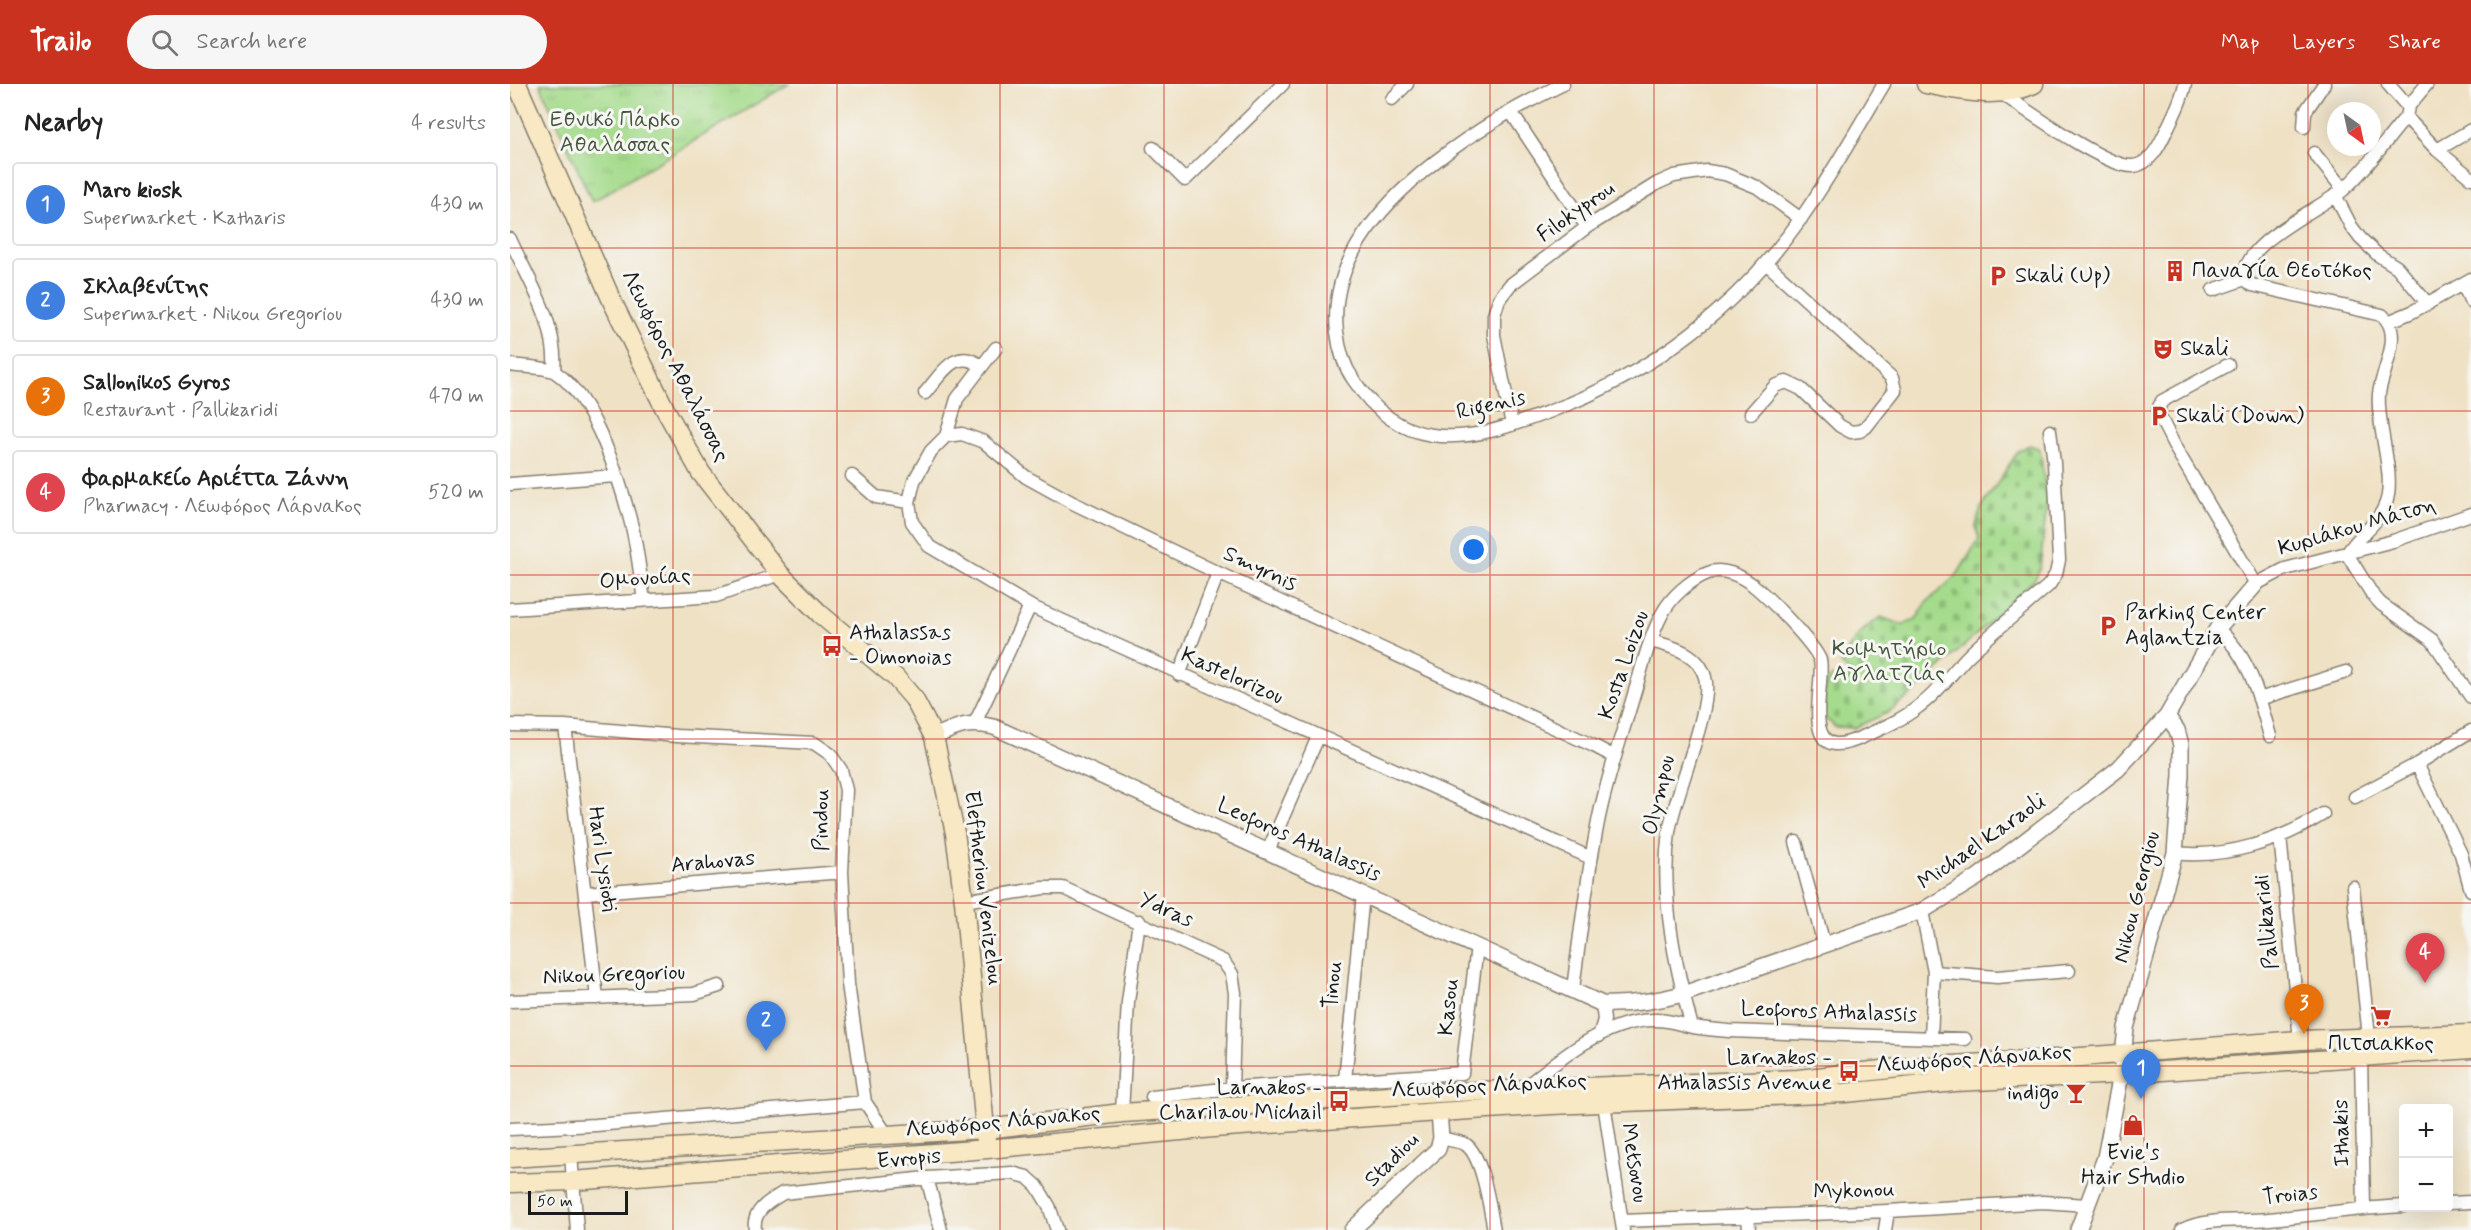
<!DOCTYPE html>
<html lang="en">
<head>
<meta charset="utf-8">
<style>
  body { margin:0; font-family:Mynerve,sans-serif; background:#f6f6f6; color:#222 }
  .controls { position:absolute; right:18px; bottom:18px; display:grid; overflow:hidden; border-radius:6px; box-shadow:0 6px 24px #0002 }
  .controls button { width:54px; height:54px; display:grid; place-items:center; padding:0; border:0; border-bottom:2px solid #e0e0e0; background:#fff; color:#222; font:30px sans-serif }
  .compass { position:absolute; left:1817px; top:18px; width:54px; height:54px; border-radius:50%; background:#fff; box-shadow:0 6px 24px #0002; rotate:147deg }
  .scale { position:absolute; left:18px; bottom:15px; width:100px; box-sizing:border-box; padding-left:6px; border:3px solid #1c1c1c; border-top:0; font-size:16px; line-height:21px; white-space:nowrap; color:#1c1c1c; -webkit-text-stroke:4px #f6f6f2; paint-order:stroke }
  .you { position:absolute; left:964px; top:466px; width:21px; height:21px; margin:-15px; border:4px solid #fff; border-radius:50%; background:#1a73e8; box-shadow:0 0 0 9px #1a73e833 }
  .badge { display:grid; place-items:center; width:39px; height:39px; border-radius:50%; background:#c8321e; color:#fff; font-size:20px; font-weight:700 }
  .pin { position:absolute; translate:-50% -50px; filter:drop-shadow(0 2px 3px #0008) }
  .pin::after { content:''; position:absolute; top:32px; width:21px; height:18px; background:inherit; clip-path:polygon(0 0,100% 0,50% 100%) }
  .list { margin:0; padding:0; list-style:none }
  h2 { display:flex; justify-content:space-between; align-items:center; height:78px; margin:0; padding:0 24px; font-size:26px }
  h2 small { font-size:20px; font-weight:400; color:#767676 }
  .list li { display:grid; grid-template-columns:39px 1fr auto; gap:18px; align-items:center; box-sizing:border-box; height:84px; margin:0 12px 12px; padding:0 12px; border:2px solid #e0e0e0; border-radius:6px }
  .list b { display:block; font-size:22px; white-space:nowrap }
  .list p { margin:0; font-size:20px; white-space:nowrap; color:#767676 }
  .list em { font-size:20px; font-style:normal; color:#767676 }
  .icon { flex:none; width:33px; height:33px; fill:none; stroke:currentColor; stroke-width:2; stroke-linecap:round; stroke-linejoin:round }
  .map { position:relative; flex:none; width:1961px; height:1146px; overflow:hidden }
  header { display:flex; align-items:center; gap:36px; box-sizing:border-box; height:84px; padding:0 30px; background:#c8321e; color:#fff }
  header strong { font-size:28px }
  nav { display:flex; gap:33px; margin-inline-start:auto; font-size:21px }
  .search { width:420px; height:54px; background:#f6f6f6; display:flex; align-items:center; gap:15px; box-sizing:border-box; padding:0 21px; border-radius:33px; color:#767676; font-size:22px }
  main { display:flex }
  aside { flex:1; background:#fff }
  .map>svg:first-child { display:block }
  .cemetery { fill:url(#cemetery-stones); stroke:#607c54; stroke-width:1.5 }
  .park { fill:url(#park-tufts); stroke:#607c54; stroke-width:1.5 }
  .lines { fill:none; stroke-linecap:round; stroke-linejoin:round }
  .minor-casing { stroke:#867e70; stroke-width:15 }
  .tertiary-casing { stroke:#867e70; stroke-width:18 }
  .secondary-casing { stroke:#867e70; stroke-width:21 }
  .minor { stroke:#fff; stroke-width:12 }
  .tertiary { stroke:#fff; stroke-width:15 }
  .secondary { stroke:#f8e8c3; stroke-width:18 }
  .grid { fill:none; stroke:#c8321e; stroke-width:1.5; stroke-opacity:0.55 }
  .labels { text-anchor:middle; dominant-baseline:central; stroke-width:6; stroke-linejoin:round; paint-order:stroke }
  .park-label { font-size:22px; fill:#45553e; stroke:#f6f6f2 }
  .street-label { font-size:22px; fill:#1c1c1c; stroke:#f6f6f2 }
  .poi-label { font-size:22px; fill:#1c1c1c; stroke:#f6f6f2; text-anchor:start }
</style>
</head>
<body>
<header>
<strong>Trailo</strong>
<div class="search"><svg class="icon" aria-label="search" viewBox="0 0 24 24"><circle cx="10" cy="10" r="6"/><path d="M15 15l6 6"/></svg>Search here</div>
<nav><a>Map</a><a>Layers</a><a>Share</a></nav>
</header>
<main>
<aside>
<h2>Nearby<small>4 results</small></h2>
<ul class="list">
<li><span class="badge" style="background:#3f7fe0">1</span><div><b>Maro kiosk</b><p>Supermarket · Katharis</p></div><em>430 m</em></li>
<li><span class="badge" style="background:#3f7fe0">2</span><div><b>Σκλαβενίτης</b><p>Supermarket · Nikou Gregoriou</p></div><em>430 m</em></li>
<li><span class="badge" style="background:#e8710a">3</span><div><b>Sallonikos Gyros</b><p>Restaurant · Pallikaridi</p></div><em>470 m</em></li>
<li><span class="badge" style="background:#e0444e">4</span><div><b>Φαρμακείο Αριέττα Ζάννη</b><p>Pharmacy · Λεωφόρος Λάρνακος</p></div><em>520 m</em></li>
</ul>
</aside>
<div class="map">
<svg width="1961" height="1146" viewBox="0 0 1961 1146">
  <defs>
    <pattern id="cemetery-stones" width="16" height="16" patternUnits="userSpaceOnUse" patternTransform="scale(1.5)"><rect width="16" height="16" fill="#a5db8c"/><path d="M2 7V4a2 2 0 0 1 4 0v3zM10 15v-3a2 2 0 0 1 4 0v3z" fill="#8dbb78"/></pattern>
    <pattern id="park-tufts" width="24" height="20" patternUnits="userSpaceOnUse" patternTransform="scale(1.5)"><rect width="24" height="20" fill="#a5db8c"/><path d="M3 7l-1-3M5 7V3M7 7l1-3M15 17l-1-3M17 17v-4M19 17l1-3" fill="none" stroke="#8dbb78"/></pattern>
  </defs>
  <rect width="100%" height="100%" fill="#f6f6f2"/>
  <filter id="ink" filterUnits="userSpaceOnUse"><feTurbulence type="fractalNoise" baseFrequency=".0167" numOctaves="2"/><feDisplacementMap in="SourceGraphic" scale="12" xChannelSelector="R" yChannelSelector="G"/><feConvolveMatrix kernelMatrix="1 2 1 2 8 2 1 2 1" color-interpolation-filters="sRGB"/></filter>
  <filter id="wash" filterUnits="userSpaceOnUse"><feTurbulence type="fractalNoise" baseFrequency=".008" numOctaves="4" result="noise"/><feDisplacementMap in="SourceGraphic" scale="24" xChannelSelector="R" yChannelSelector="G"/><feGaussianBlur stdDeviation="1.35" result="paint"/><feColorMatrix in="noise" values="0 0 0 0 0 0 0 0 0 0 0 0 0 0 0 0 0 1.4 0 .05"/><feComposite in="paint" operator="in"/></filter>
  <g filter="url(#wash)">
    <rect width="100%" height="100%" fill="#efe1c4"/>
    <path class="cemetery" d="M1520,361L1530,365L1537,418L1530,484L1525,495L1408,605L1377,629L1344,644L1325,643L1320,638L1312,633L1316,598L1323,592L1334,595L1340,588L1330,580C1341,559 1351,545 1371,533L1392,541L1406,536L1417,518L1447,491L1469,455L1466,442L1471,424L1509,366Z"/>
    <path class="park" d="M30,0H279L82,118Z"/>
  </g>
  <g filter="url(#ink)">
    <g class="lines">
      <defs>
        <path id="minor" d="M1053,0C965,43 813,134 827,248C829,265 834,282 843,295C862,324 887,346 922,351C963,357 1003,341 1041,327C1143,289 1229,222 1292,133C1322,90 1347,45 1374,0
          M1878,0L1898,23
          M1491,9C1515,25 1597,84 1623,82C1642,80 1651,58 1658,43C1665,29 1672,15 1675,0
          M882,15L897,0
          M1001,28L1077,143
          M1896,33L1927,66L1961,94
          M1794,43L1795,28L1814,0
          M643,64L675,96L773,0
          M1927,66L1961,46
          M1804,69L1833,105
          M1825,111L1841,142L1850,154L1868,171L1887,183L1918,220
          M0,155C19,197 48,240 44,287
          M1735,195L1742,201L1872,231C1895,250 1871,288 1869,310C1866,342 1886,390 1876,419C1869,440 1848,451 1837,470
          M1735,195C1729,160 1810,125 1833,106C1857,85 1875,57 1896,33L1898,23L1917,0
          M1953,200L1961,218
          M1703,206L1735,195
          M1878,238L1902,228L1961,195
          M0,281C11,283 37,283 45,288C85,314 111,399 122,443C128,467 130,492 134,516
          M1718,281L1652,317L1649,323V331L1666,365L1746,500L1775,485L1883,457L1961,430
          M415,309C431,291 445,262 471,282
          M1241,329L1265,302L1276,298L1291,305L1330,342L1341,348L1350,347L1356,343L1385,306L1382,294L1256,179
          M1002,341L984,251V231L989,215L1000,201L1077,143L1148,99L1164,92L1197,87L1215,90L1247,103L1291,135
          M436,352L447,315L486,264
          M342,392L366,413L399,418
          M0,400L106,392
          M1837,470L1862,510L1871,520L1922,556L1961,613
          M0,525L206,512L270,490
          M1707,545C1740,571 1749,613 1760,652
          M1141,557C1162,563 1188,568 1195,593C1204,622 1164,711 1159,748C1150,812 1165,881 1182,943
          M669,591L708,489
          M1749,615L1836,588
          M465,639L520,522
          M0,641L55,642L167,652L304,659L320,670L331,686L336,706L332,788L338,900L355,1018L377,1051
          M55,642L87,914
          M1907,680L1951,770L1961,806
          M1845,713L1907,680L1961,647
          M1770,752L1790,956
          M1286,758L1314,860
          M758,767L808,653
          M1665,769C1715,775 1771,757 1813,730
          M1081,774L520,522L419,462L402,438L399,418L404,397L421,367L436,352L452,350L474,358L516,393L563,419L708,489L1084,662L1105,673
          M1843,803L1859,953
          M76,809L332,788
          M454,817L533,804H553L713,877L722,890L725,909L722,1004
          M1412,827L1424,888L1421,954
          M1424,888L1487,893L1559,887
          M1063,905C1070,849 1077,793 1088,738C1096,697 1110,657 1122,617C1131,588 1138,557 1152,530C1161,513 1180,496 1198,489C1213,483 1231,492 1243,501C1258,513 1304,560 1310,576C1315,595 1295,656 1325,660C1336,661 1348,655 1357,651C1375,643 1393,635 1408,623C1428,609 1442,588 1459,571C1484,547 1513,524 1539,501L1546,490L1549,476L1544,379L1540,347
          M0,917L184,910L209,902
          M1089,952L1094,936L1092,920
          M1851,972L1854,1124
          M835,996L853,810
          M1013,1005C1049,975 1097,935 1146,936C1159,936 1170,940 1183,943C1195,945 1207,946 1219,947L1455,955
          M642,1013L722,1004L952,989L967,862
          M1094,1019L1113,1146
          M612,1029L618,918L629,837
          M0,1045L86,1041L355,1018
          M931,1054C938,1056 948,1057 955,1060C973,1071 980,1126 984,1146
          M61,1071L67,1146
          M417,1094L431,1146
          M1938,1119L1961,1118
          M1238,1131L1239,1146
          M1112,1137L1378,1127L1533,1118L1577,1121
          M245,1146C242,1127 258,1118 273,1109L417,1094L502,1089L517,1093L527,1102L539,1122L547,1146
          M1375,1146L1378,1127
          M1672,1146C1698,1133 1731,1138 1759,1135C1804,1131 1848,1124 1894,1122"/>
        <path id="tertiary" d="M424,653C448,642 458,637 484,643L1092,920C1120,921 1146,917 1173,910L1412,827L1468,793L1608,685L1657,632L1707,545L1746,500
          M842,1146L928,1065L931,1054L929,1028
          M1568,1146L1595,1074L1611,990L1616,944L1665,769L1671,691V661L1667,646L1657,632"/>
        <path id="secondary" d="M7,0L102,217L155,325L191,389L270,490L310,530L385,593L404,615L424,653L445,749L454,817L476,1056
          M1416,0C1450,7 1491,16 1524,0
          M0,1074L475,1045L612,1029L944,1008L1288,995L1390,984L1545,975L1790,956L1961,950
          M0,1099L62,1097L477,1065L703,1044L929,1028L1041,1021L1335,1009L1445,998L1611,990L1961,965"/>
      </defs>
      <use href="#minor" class="minor-casing"/>
      <use href="#tertiary" class="tertiary-casing"/>
      <use href="#secondary" class="secondary-casing"/>
      <use href="#minor" class="minor"/>
      <use href="#tertiary" class="tertiary"/>
      <use href="#secondary" class="secondary"/>
    </g>
  </g>
  <path class="grid" d="M163,0V1146M327,0V1146M490,0V1146M654,0V1146M817,0V1146M980,0V1146M1144,0V1146M1307,0V1146M1471,0V1146M1634,0V1146M1798,0V1146M0,164H1961M0,327H1961M0,491H1961M0,655H1961M0,819H1961M0,982H1961"/>
  <defs>
    <symbol id="building-bare" viewBox="-9 -9 18 18"><path d="M-4-6H4V6H1V3H-1V6H-4ZM-2.5-4.3h1.7v1.8h-1.7ZM.8-4.3h1.7v1.8H.8ZM-2.5-1h1.7V.8h-1.7ZM.8-1h1.7V.8H.8Z" fill="#c8321e" stroke="#f6f6f2" stroke-width="2.5" paint-order="stroke"/></symbol>
    <symbol id="parking-bare" viewBox="-9 -9 18 18"><path d="M-3.5-5.5H1a3.5 3.5 0 0 1 0 7H-1V5.5H-3.5ZM-1-3.4V-.6H.8a1.4 1.4 0 0 0 0-2.8Z" fill="#c8321e" stroke="#f6f6f2" stroke-width="2.5" paint-order="stroke"/></symbol>
    <symbol id="theatre-bare" viewBox="-9 -9 18 18"><path d="M-5-5.5Q0-4 5-5.5V0Q5 5 0 6Q-5 5-5 0ZM-3.3-2.5H-1v1.5H-3.3ZM1-2.5H3.3v1.5H1ZM-2.8 1Q0 5.5 2.8 1Z" fill="#c8321e" stroke="#f6f6f2" stroke-width="2.5" paint-order="stroke"/></symbol>
    <symbol id="bus-bare" viewBox="-9 -9 18 18"><path d="M-5-6H5V4H4V6H2V4H-2V6H-4V4H-5ZM-3.5-4V0h7V-4ZM-3.5 1.2v1.5H-2V1.2ZM2 1.2v1.5H3.5V1.2Z" fill="#c8321e" stroke="#f6f6f2" stroke-width="2.5" paint-order="stroke"/></symbol>
    <symbol id="supermarket-bare" viewBox="-9 -9 18 18"><path d="M-6-5.5h2.5l.6 2H6L4.5 2H-2.5L-4.4-4H-6ZM-1.5 3.2a1.3 1.3 0 1 0 .1 0ZM3 3.2a1.3 1.3 0 1 0 .1 0Z" fill="#c8321e" stroke="#f6f6f2" stroke-width="2.5" paint-order="stroke"/></symbol>
    <symbol id="bar-bare" viewBox="-9 -9 18 18"><path d="M-6-5H6L.8 .8V4.5H3.5V6h-7V4.5H-.8V.8Z" fill="#c8321e" stroke="#f6f6f2" stroke-width="2.5" paint-order="stroke"/></symbol>
    <symbol id="shop-bare" viewBox="-9 -9 18 18"><path d="M-5-2.5h2.3a2.7 3.5 0 0 1 5.4 0H5L5.5 6h-11ZM-1.5-2.5h3a1.5 2.3 0 0 0-3 0Z" fill="#c8321e" stroke="#f6f6f2" stroke-width="2.5" paint-order="stroke"/></symbol>
  </defs>
  <g fill-rule="evenodd">
    <use href="#building-bare" x="1650" y="172" width="30" height="30"/>
    <use href="#parking-bare" x="1473" y="177" width="30" height="30"/>
    <use href="#theatre-bare" x="1638" y="250" width="30" height="30"/>
    <use href="#parking-bare" x="1634" y="317" width="30" height="30"/>
    <use href="#parking-bare" x="1583" y="527" width="30" height="30"/>
    <use href="#bus-bare" x="307" y="547" width="30" height="30"/>
    <use href="#supermarket-bare" x="1856" y="917" width="30" height="30"/>
    <use href="#bus-bare" x="1324" y="972" width="30" height="30"/>
    <use href="#bar-bare" x="1551" y="994" width="30" height="30"/>
    <use href="#bus-bare" x="814" y="1002" width="30" height="30"/>
    <use href="#shop-bare" x="1608" y="1026" width="30" height="30"/>
  </g>
  <g class="labels">
    <g class="park-label">
      <text x="105" y="36">Εθνικό Πάρκο<tspan x="105" dy="25">Αθαλάσσας</tspan></text>
      <text x="1379" y="565">Κοιμητήριο<tspan x="1379" dy="25">Αγλατζιάς</tspan></text>
    </g>
    <g class="street-label">
      <text transform="translate(1066 128) rotate(-35)">Filokyprou</text>
      <text transform="translate(165 282) rotate(63)">Λεωφόρος Αθαλάσσας</text>
      <text transform="translate(981 321) rotate(-13)">Rigenis</text>
      <text transform="translate(1847 443) rotate(-16)">Κυριάκου Μάτση</text>
      <text transform="translate(750 485) rotate(25)">Smyrnis</text>
      <text transform="translate(135 495) rotate(-4)">Ομονοίας</text>
      <text transform="translate(1114 581) rotate(-71)">Kosta Loizou</text>
      <text transform="translate(722 592) rotate(24)">Kastelorizou</text>
      <text transform="translate(1149 711) rotate(-77)">Olympou</text>
      <text transform="translate(312 736) rotate(-90)">Pindou</text>
      <text transform="translate(789 756) rotate(24)">Leoforos Athalassis</text>
      <text transform="translate(1472 758) rotate(-35)">Michael Karaoli</text>
      <text transform="translate(92 775) rotate(82)">Hari Lysioti</text>
      <text transform="translate(203 778) rotate(-5)">Arahovas</text>
      <text transform="translate(473 804) rotate(83)">Eleftheriou Venizelou</text>
      <text transform="translate(1627 813) rotate(-76)">Nikou Georgiou</text>
      <text transform="translate(656 826) rotate(24)">Ydras</text>
      <text transform="translate(1757 838) rotate(-96)">Pallikaridi</text>
      <text transform="translate(104 891) rotate(-2)">Nikou Gregoriou</text>
      <text transform="translate(823 901) rotate(-84)">Tinou</text>
      <text transform="translate(939 923) rotate(-84)">Kasou</text>
      <text transform="translate(1319 928) rotate(2)">Leoforos Athalassis</text>
      <text transform="translate(1464 975) rotate(-4)">Λεωφόρος Λάρνακος</text>
      <text transform="translate(979 1002) rotate(-3)">Λεωφόρος Λάρνακος</text>
      <text transform="translate(493 1038) rotate(-5)">Λεωφόρος Λάρνακος</text>
      <text transform="translate(1832 1049) rotate(-91)">Ithakis</text>
      <text transform="translate(399 1075) rotate(-5)">Evropis</text>
      <text transform="translate(882 1076) rotate(-45)">Stadiou</text>
      <text transform="translate(1124 1079) rotate(81)">Metsovou</text>
      <text transform="translate(1344 1107) rotate(-2)">Mykonou</text>
      <text transform="translate(1780 1111) rotate(-6)">Troias</text>
    </g>
    <g class="poi-label">
      <text x="1682" y="187">Παναγία Θεοτόκος</text>
      <text x="1505" y="192">Skali (Up)</text>
      <text x="1670" y="265">Skali</text>
      <text x="1666" y="332">Skali (Down)</text>
      <text x="1615" y="529">Parking Center<tspan x="1615" dy="25">Aglantzia</tspan></text>
      <text x="339" y="549">Athalassas<tspan x="339" dy="25">- Omonoias</tspan></text>
      <text x="1871" y="960" text-anchor="middle">Πιτσιακκος</text>
      <text x="1322" y="974" text-anchor="end">Larnakos -<tspan x="1322" dy="25">Athalassis Avenue</tspan></text>
      <text x="812" y="1004" text-anchor="end">Larnakos -<tspan x="812" dy="25">Charilaou Michail</tspan></text>
      <text x="1549" y="1009" text-anchor="end">indigo</text>
      <text x="1623" y="1069" text-anchor="middle">Evie's<tspan x="1623" dy="25">Hair Studio</tspan></text>
    </g>
  </g>
</svg>
<div class="controls">
<button>+</button>
<button>−</button>
</div>
<svg class="compass" viewBox="-18 -18 36 36"><path d="M0-13l5 13h-10z" fill="#e53935"/><path d="M0 13l5-13h-10z" fill="#767676"/></svg>
<div class="scale">50 m</div>
<div class="you"></div>
<div class="pin badge" style="left:1631px;top:1015px;background:#3f7fe0">1</div>
<div class="pin badge" style="left:256px;top:967px;background:#3f7fe0">2</div>
<div class="pin badge" style="left:1794px;top:950px;background:#e8710a">3</div>
<div class="pin badge" style="left:1915px;top:899px;background:#e0444e">4</div>
</div>
</main>
</body>
</html>
